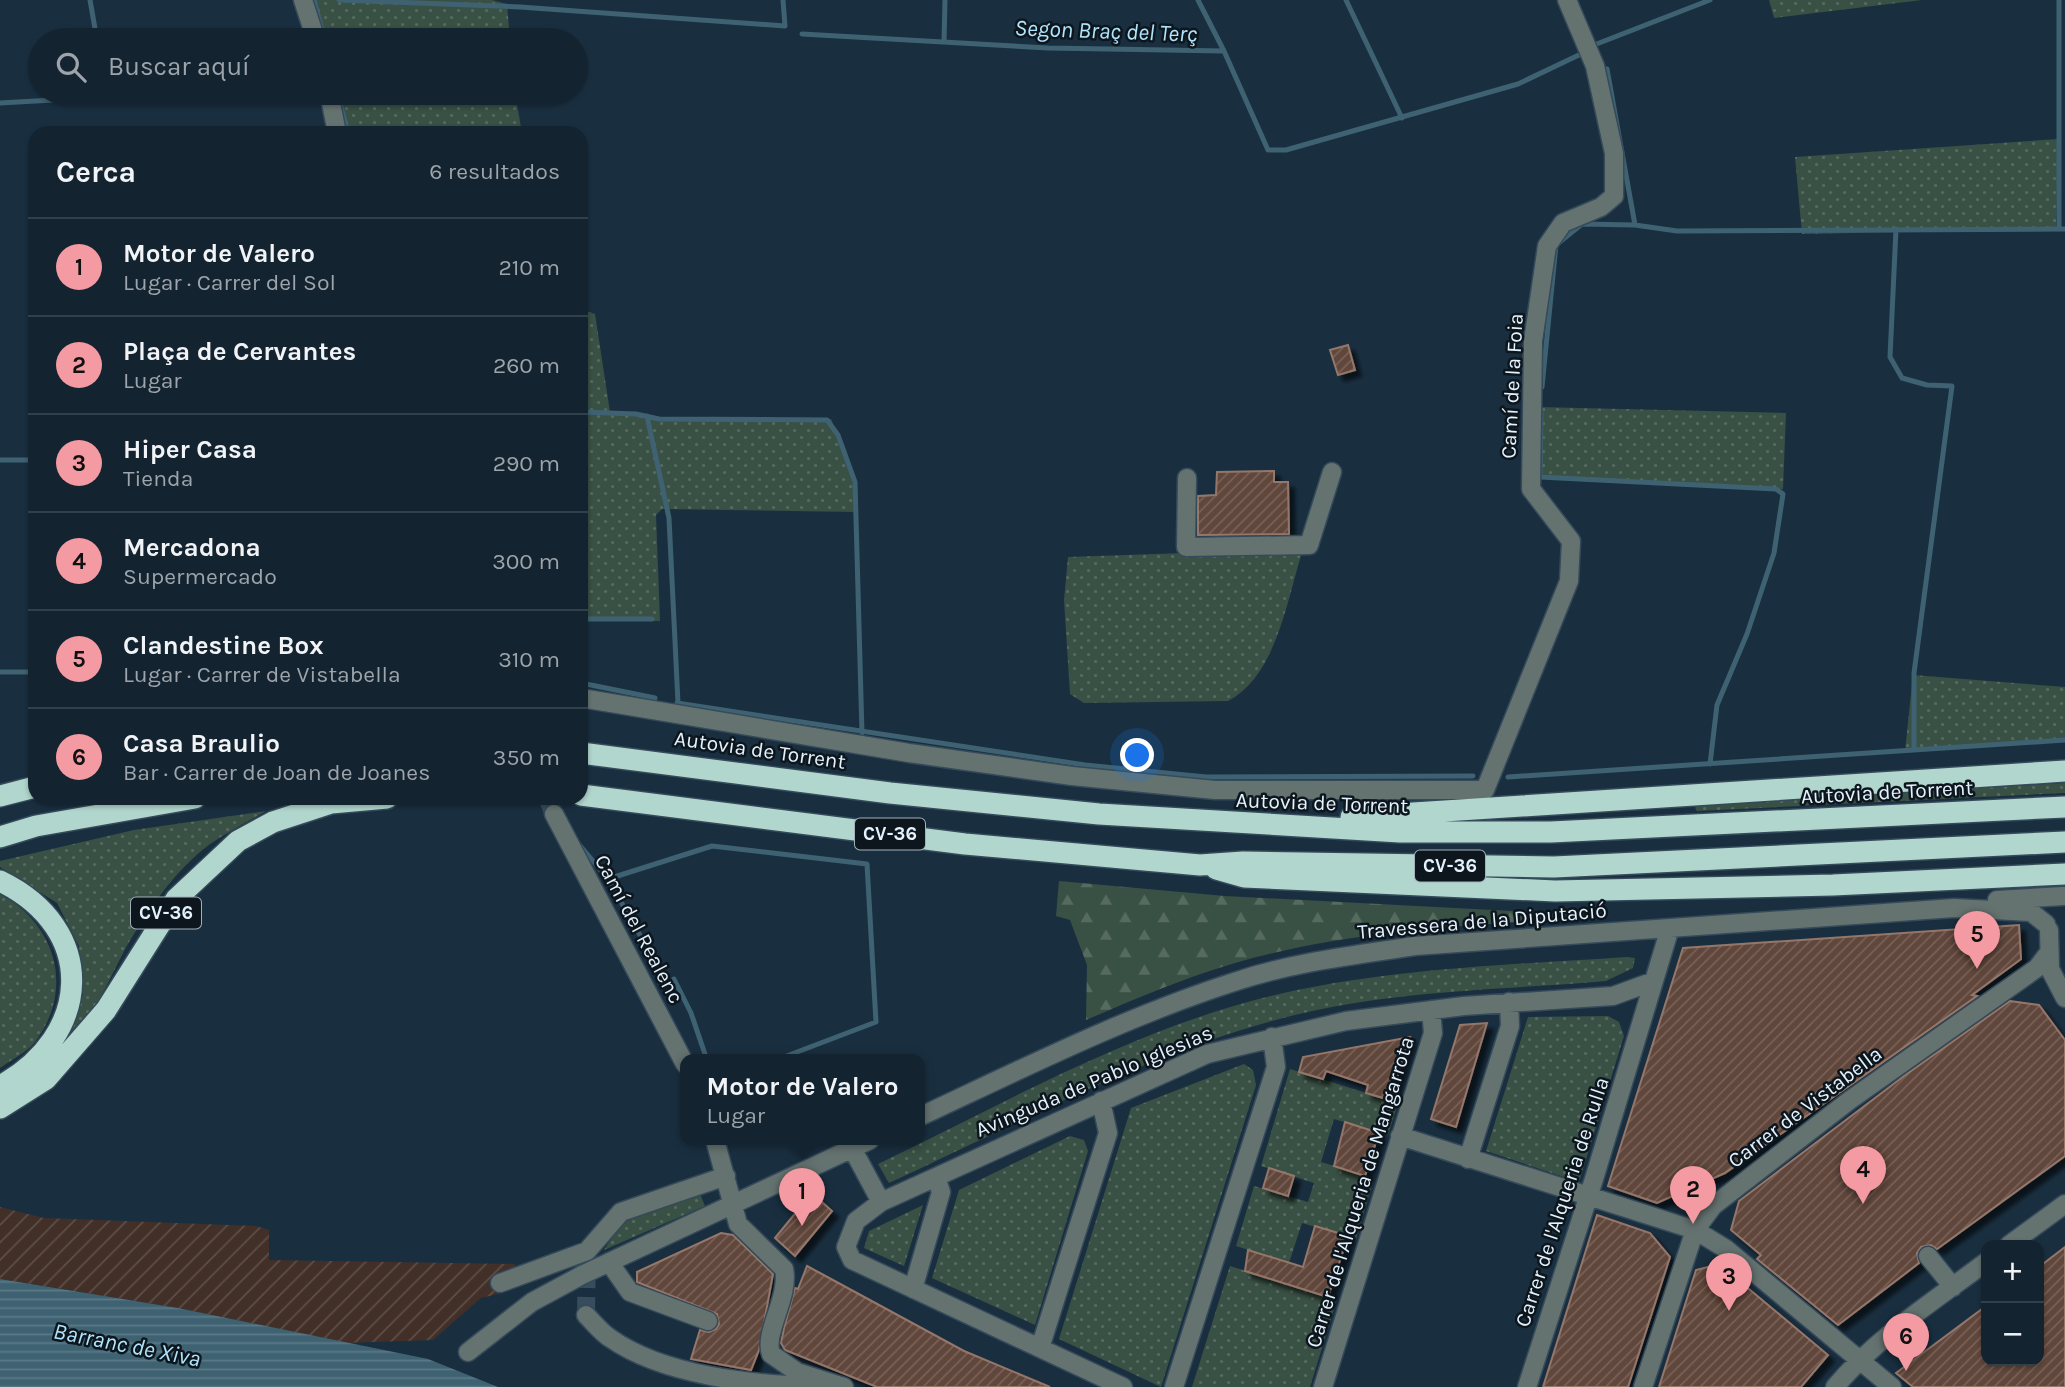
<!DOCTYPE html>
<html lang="es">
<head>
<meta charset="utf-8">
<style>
  body { margin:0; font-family:Karla,sans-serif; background:#1c2b38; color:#f1f3f6 }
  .controls { position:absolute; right:21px; bottom:21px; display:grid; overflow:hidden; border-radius:14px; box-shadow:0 2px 5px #0004 }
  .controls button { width:63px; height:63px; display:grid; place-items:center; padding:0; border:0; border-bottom:2px solid #32404c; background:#132330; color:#f1f3f6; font:35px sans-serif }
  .you { position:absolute; left:1138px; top:756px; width:24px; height:24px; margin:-18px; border:5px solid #fff; border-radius:50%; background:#1a73e8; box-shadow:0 0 0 10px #1a73e833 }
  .badge { display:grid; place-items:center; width:46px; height:46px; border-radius:50%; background:#f49aa2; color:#111; font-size:23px; font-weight:700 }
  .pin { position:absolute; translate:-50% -58px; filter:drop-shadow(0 2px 4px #0008) }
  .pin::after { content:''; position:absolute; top:37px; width:24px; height:21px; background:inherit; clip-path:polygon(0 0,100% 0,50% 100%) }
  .popup { position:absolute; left:680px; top:1054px; width:245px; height:91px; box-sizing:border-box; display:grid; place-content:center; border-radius:14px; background:#132330; filter:drop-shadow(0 2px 5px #0005); font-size:23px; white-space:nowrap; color:#9da4ab }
  .popup b { font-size:26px; color:#f1f3f6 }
  .popup::after { content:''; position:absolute; left:50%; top:100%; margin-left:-14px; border:14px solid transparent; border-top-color:#132330 }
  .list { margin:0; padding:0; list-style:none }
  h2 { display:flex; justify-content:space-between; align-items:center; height:91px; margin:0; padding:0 28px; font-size:30px }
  h2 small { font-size:23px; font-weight:400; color:#9da4ab }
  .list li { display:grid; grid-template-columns:46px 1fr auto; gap:21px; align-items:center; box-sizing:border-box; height:98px; padding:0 28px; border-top:2px solid #32404c }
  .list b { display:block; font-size:26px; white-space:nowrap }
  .list p { margin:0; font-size:23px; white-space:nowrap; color:#9da4ab }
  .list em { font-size:23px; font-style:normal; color:#9da4ab }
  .icon { flex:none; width:38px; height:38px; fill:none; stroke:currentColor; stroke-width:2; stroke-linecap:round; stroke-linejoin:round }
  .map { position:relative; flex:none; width:2065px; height:1387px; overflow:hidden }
  .search { position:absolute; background:#132330; box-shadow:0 2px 5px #0004; left:28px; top:28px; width:560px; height:77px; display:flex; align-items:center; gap:18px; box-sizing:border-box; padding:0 24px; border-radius:38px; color:#9da4ab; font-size:26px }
  .panel { position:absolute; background:#132330; box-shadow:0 2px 5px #0004; left:28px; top:126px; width:560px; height:679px; border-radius:21px }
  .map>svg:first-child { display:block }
  .industrial { fill:url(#industrial-furrows) }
  .grass { fill:url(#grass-dots) }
  .forest { fill:url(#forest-firs) }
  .water { fill:url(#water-rules) }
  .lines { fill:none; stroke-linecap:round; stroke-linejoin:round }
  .stream { stroke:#3f6272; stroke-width:5 }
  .building { fill:url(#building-hatch); stroke:#95776b; stroke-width:2; filter:url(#shadow) }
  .minor-tunnel { stroke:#374c5c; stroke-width:18; stroke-dasharray:18 9; stroke-linecap:butt }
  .minor-casing { stroke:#354a5a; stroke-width:21 }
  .highway-casing { stroke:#354a5a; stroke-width:24 }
  .minor { stroke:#657370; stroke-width:18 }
  .highway { stroke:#b1d6cd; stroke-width:21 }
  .labels { text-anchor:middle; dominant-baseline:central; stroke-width:5; stroke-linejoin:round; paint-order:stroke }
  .shield { fill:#0d161d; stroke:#a4b0ba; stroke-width:2 }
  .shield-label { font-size:19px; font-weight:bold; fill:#e4f2fd }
  .street-label { font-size:21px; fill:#e4f2fd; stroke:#0d161d }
  .water-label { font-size:23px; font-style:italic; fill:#b1e4fd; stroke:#0d161d }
</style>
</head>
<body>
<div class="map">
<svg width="2065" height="1387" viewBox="0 0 2065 1387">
  <defs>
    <pattern id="industrial-furrows" width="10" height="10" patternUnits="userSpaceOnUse" patternTransform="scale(1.75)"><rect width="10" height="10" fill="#422f28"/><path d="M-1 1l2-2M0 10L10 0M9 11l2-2" fill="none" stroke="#5d4e48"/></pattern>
    <pattern id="grass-dots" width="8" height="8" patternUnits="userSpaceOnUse" patternTransform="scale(1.75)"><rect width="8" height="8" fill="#395044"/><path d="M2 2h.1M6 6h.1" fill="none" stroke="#566a60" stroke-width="1.8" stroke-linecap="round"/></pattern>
    <pattern id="forest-firs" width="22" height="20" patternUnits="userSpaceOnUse" patternTransform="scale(1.75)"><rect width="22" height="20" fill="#395044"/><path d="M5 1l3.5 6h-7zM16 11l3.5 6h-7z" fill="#566a60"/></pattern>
    <pattern id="water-rules" width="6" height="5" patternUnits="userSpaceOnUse" patternTransform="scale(1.75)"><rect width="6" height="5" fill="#3f6272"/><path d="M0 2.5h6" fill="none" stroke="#5b7987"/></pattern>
    <pattern id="building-hatch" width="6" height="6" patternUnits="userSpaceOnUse" patternTransform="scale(1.75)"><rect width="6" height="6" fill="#61463b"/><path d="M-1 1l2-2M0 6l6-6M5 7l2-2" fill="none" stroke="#786158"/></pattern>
    <filter id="shadow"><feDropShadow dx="6" dy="6" stdDeviation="2" flood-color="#0009"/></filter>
  </defs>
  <rect width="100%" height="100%" fill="#192f40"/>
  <path class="industrial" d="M0,1207L44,1218L256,1226L269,1230V1260L516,1264L500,1283L498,1294L481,1298L433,1340L347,1343L178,1308L0,1279Z"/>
  <path class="grass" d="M314,0H492L507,4L510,40H325Z
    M1769,0H1922L1774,18Z
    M339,93H515L522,133H348Z
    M2058,139L2056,229L1802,234L1795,157Z
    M581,271L586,311L595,314L610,412L642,417L831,419L851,467L856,512L662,509L656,515L660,621L581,620Z
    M1538,407L1786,413L1783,489L1537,476Z
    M1303,549C1287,599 1277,675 1228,701L1084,703L1070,694L1064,600L1068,557Z
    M1913,675L2065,687V741L1905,751Z
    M2065,783V793L1697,811L1695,808L1699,803Z
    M266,811C247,822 228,832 210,844C177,869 152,904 131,939C116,962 94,1024 69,1032L83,994L79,946L57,903L0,867V861L134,830Z
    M0,894C56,924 75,989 35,1042C27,1052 11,1060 0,1068Z
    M1627,957L1635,958L1633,968L1606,981C1502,990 1396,990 1295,1015C1152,1050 1022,1122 889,1183L878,1164C992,1109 1106,1045 1227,1008C1354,969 1496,966 1627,957Z
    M1608,1016L1619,1022L1624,1036L1579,1182L1486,1151L1528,1017Z
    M1244,1064L1253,1070L1256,1085L1161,1387L1059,1339L1131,1108Z
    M1290,1069L1398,1103L1388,1135L1334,1119L1321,1162L1374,1178L1356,1239L1302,1223L1289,1263L1236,1246L1254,1186L1308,1202L1314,1183L1261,1166Z
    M1070,1136L1084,1140L1088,1151L1035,1325L932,1278L959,1190Z
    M700,1194L705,1206L604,1250L620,1225L636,1216Z
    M923,1205L904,1266L864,1248L869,1231Z
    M1230,1266L1337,1299L1310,1387H1192Z"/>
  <path class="forest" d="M1059,881L1225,896L1610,916C1485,925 1356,928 1235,963C1184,978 1135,999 1086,1020L1087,965L1070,920L1056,916Z"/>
  <path class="water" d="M0,1279L178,1308L428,1359L498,1387H0Z"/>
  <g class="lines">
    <path class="stream" d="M90,0L97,40
      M314,0L323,34
      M339,0L520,7L785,26L783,0
      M1198,0L1224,51
      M1346,0L1402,118
      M802,34L1048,48L1224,51L1268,150H1286L1518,84L1581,54
      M944,42L945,0
      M1594,45L1710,0
      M1607,69L1635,225L1677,231L2065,229
      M338,96L348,133
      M0,103L177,93
      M2059,228V0
      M1896,229L1890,357L1902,378L1927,385L1952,386L1914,673V750
      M1542,387L1556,245L1582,224L1635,225
      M581,412L636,414L659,419L827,420L838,435L855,482L862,733
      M1541,413L1540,477L1776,489L1783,494L1774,553L1747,634L1717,705L1710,764
      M647,416L669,518L678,703
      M0,460H35
      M581,619H652
      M0,672H35
      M581,683L655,698
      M677,703L1085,765L1206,777L1473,776
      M1508,777L2065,740
      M577,842L608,879L657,965
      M608,879L712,846L867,864L876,1022L776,1060
      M674,979L691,1013L707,1060"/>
  </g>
  <path class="building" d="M1348,345L1355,370L1338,375L1330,350Z
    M1274,471V482H1288L1289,534L1198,535V496L1216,495L1217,472Z
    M2019,925L2021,959L1972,995L1977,996L1725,1173L1657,1203L1608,1186L1683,948Z
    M2010,1001L2039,1005L2065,1040V1156L1937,1249L1931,1245L1921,1247L1917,1253L1919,1263L1838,1325L1757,1259L1761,1255L1731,1230L1739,1201L1904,1076Z
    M1487,1023L1456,1127L1431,1119L1460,1025Z
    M1410,1037L1390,1100L1366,1093L1368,1085L1326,1071L1323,1079L1299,1072L1303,1057Z
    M1345,1122L1379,1133L1365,1176L1334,1166Z
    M1269,1168L1294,1176L1288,1196L1263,1188Z
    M812,1193L832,1211L795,1256L775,1238Z
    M1597,1215L1650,1233L1670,1257L1628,1387H1543Z
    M1315,1226L1348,1236L1328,1297L1245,1271L1248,1250L1303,1267Z
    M721,1233L733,1235L773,1274L759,1350L751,1370L691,1359L700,1330L709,1332L716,1329L719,1324L717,1314L637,1282V1272Z
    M2065,1247V1387H1913L1896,1373L1986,1306V1361H2039V1267Z
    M1719,1264L1828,1355L1801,1387H1659L1696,1270Z
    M807,1266L964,1351L1050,1387H877L785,1350L781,1343L784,1328L795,1288L798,1289Z"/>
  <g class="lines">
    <path class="minor-tunnel" d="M547,798L554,814
      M586,1315L587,1251"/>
    <defs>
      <path id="minor" d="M303,0L316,40
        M329,93L337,133
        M1187,478L1186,547L1309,545L1332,472
        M581,698L909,753L1072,776L1215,790H1485L1569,581L1571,541L1531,489L1533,341L1547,246L1563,223L1601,207L1614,196V153L1595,66L1567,0
        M554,814L685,1064
        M1997,900L2063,896
        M2049,930L2050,969L2065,998
        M919,1117C1024,1068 1127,1016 1237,981C1294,962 1356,955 1415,946L1954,908L2031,912L2046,924
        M1400,1136L1695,1230L1726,1249L1892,1387
        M715,1140L738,1224L784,1269C790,1297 763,1333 771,1354L797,1372L844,1387
        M852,1148L881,1202
        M1468,1159L1510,1026L1509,1002
        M2009,1245L2065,1204
        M1928,1256L1953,1287
        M609,1262L630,1292L708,1321
        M500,1283L587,1251L621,1212L726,1176
        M913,1289L941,1192L936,1177
        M586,1315C594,1323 601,1332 610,1338C664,1376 754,1385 819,1386
        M1040,1348L1108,1133L1101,1101
        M468,1352L532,1302L582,1275L870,1140
        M1123,1387L852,1260L846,1247L856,1221L881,1202L1207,1054L1346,1021L1464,1006L1613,996L1654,981
        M1174,1387L1276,1067L1272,1037
        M1323,1387L1433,1033L1431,1010
        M1527,1387L1594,1179L1670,928
        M1643,1387L1695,1230L1713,1206L1850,1100L2037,968L2047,955
        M1835,1387C1877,1337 1934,1301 1986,1262"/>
      <path id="highway" d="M581,753L890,793L1099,814L1400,832H1551L2065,807
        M581,795L965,844L1200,865L1243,862L1554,867L2065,842
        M0,796L35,787
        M1351,817L2065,771
        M0,837L36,826L195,798
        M1216,869L1244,877L1555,891L1833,885L2065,874
        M0,881C99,929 92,1036 0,1086
        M0,1108L46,1079L106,1010L176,899L238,841L273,822L331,803L387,798"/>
    </defs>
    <use href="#minor" class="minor-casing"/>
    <use href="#highway" class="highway-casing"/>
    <use href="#minor" class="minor"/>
    <use href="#highway" class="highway"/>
  </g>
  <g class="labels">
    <g class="shield">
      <rect x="855" y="818.5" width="70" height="31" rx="5"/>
      <rect x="1415" y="850.5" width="70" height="31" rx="5"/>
      <rect x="131" y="897.5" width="70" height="31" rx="5"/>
    </g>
    <g class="shield-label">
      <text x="890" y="834">CV-36</text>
      <text x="1450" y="866">CV-36</text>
      <text x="166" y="913">CV-36</text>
    </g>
    <g class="street-label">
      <text transform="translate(1512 386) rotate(-87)">Camí de la Foia</text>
      <text transform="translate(760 750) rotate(8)">Autovia de Torrent</text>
      <text transform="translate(1887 792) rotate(-3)">Autovia de Torrent</text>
      <text transform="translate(1322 803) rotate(2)">Autovia de Torrent</text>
      <text transform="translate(1482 921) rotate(-5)">Travessera de la Diputació</text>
      <text transform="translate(639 929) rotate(62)">Camí del Realenc</text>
      <text transform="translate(1094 1081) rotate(-23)">Avinguda de Pablo Iglesias</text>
      <text transform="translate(1805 1107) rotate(-37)">Carrer de Vistabella</text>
      <text transform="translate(1360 1192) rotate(-73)">Carrer de l'Alqueria de Mangarrota</text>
      <text transform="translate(1562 1202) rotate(-72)">Carrer de l'Alqueria de Rulla</text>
    </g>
    <g class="water-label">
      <text transform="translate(1106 31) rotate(2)">Segon Braç del Terç</text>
      <text transform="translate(127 1345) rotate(11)">Barranc de Xiva</text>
    </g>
  </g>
</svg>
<div class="controls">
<button>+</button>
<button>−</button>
</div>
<div class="you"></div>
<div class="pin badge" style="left:802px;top:1226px">1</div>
<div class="popup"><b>Motor de Valero</b>Lugar</div>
<div class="pin badge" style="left:1693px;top:1224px">2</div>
<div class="pin badge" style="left:1729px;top:1311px">3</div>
<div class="pin badge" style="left:1863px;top:1204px">4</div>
<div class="pin badge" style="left:1977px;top:969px">5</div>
<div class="pin badge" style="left:1906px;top:1371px">6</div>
<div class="search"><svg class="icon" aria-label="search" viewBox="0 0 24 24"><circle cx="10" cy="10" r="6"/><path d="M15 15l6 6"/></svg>Buscar aquí</div>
<section class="panel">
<h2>Cerca<small>6 resultados</small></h2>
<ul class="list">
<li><span class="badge">1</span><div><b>Motor de Valero</b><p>Lugar · Carrer del Sol</p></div><em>210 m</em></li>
<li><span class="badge">2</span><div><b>Plaça de Cervantes</b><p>Lugar</p></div><em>260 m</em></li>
<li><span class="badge">3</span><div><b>Hiper Casa</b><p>Tienda</p></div><em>290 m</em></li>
<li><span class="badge">4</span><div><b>Mercadona</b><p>Supermercado</p></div><em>300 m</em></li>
<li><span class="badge">5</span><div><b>Clandestine Box</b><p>Lugar · Carrer de Vistabella</p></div><em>310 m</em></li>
<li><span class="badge">6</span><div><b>Casa Braulio</b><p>Bar · Carrer de Joan de Joanes</p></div><em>350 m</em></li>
</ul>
</section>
</div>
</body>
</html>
